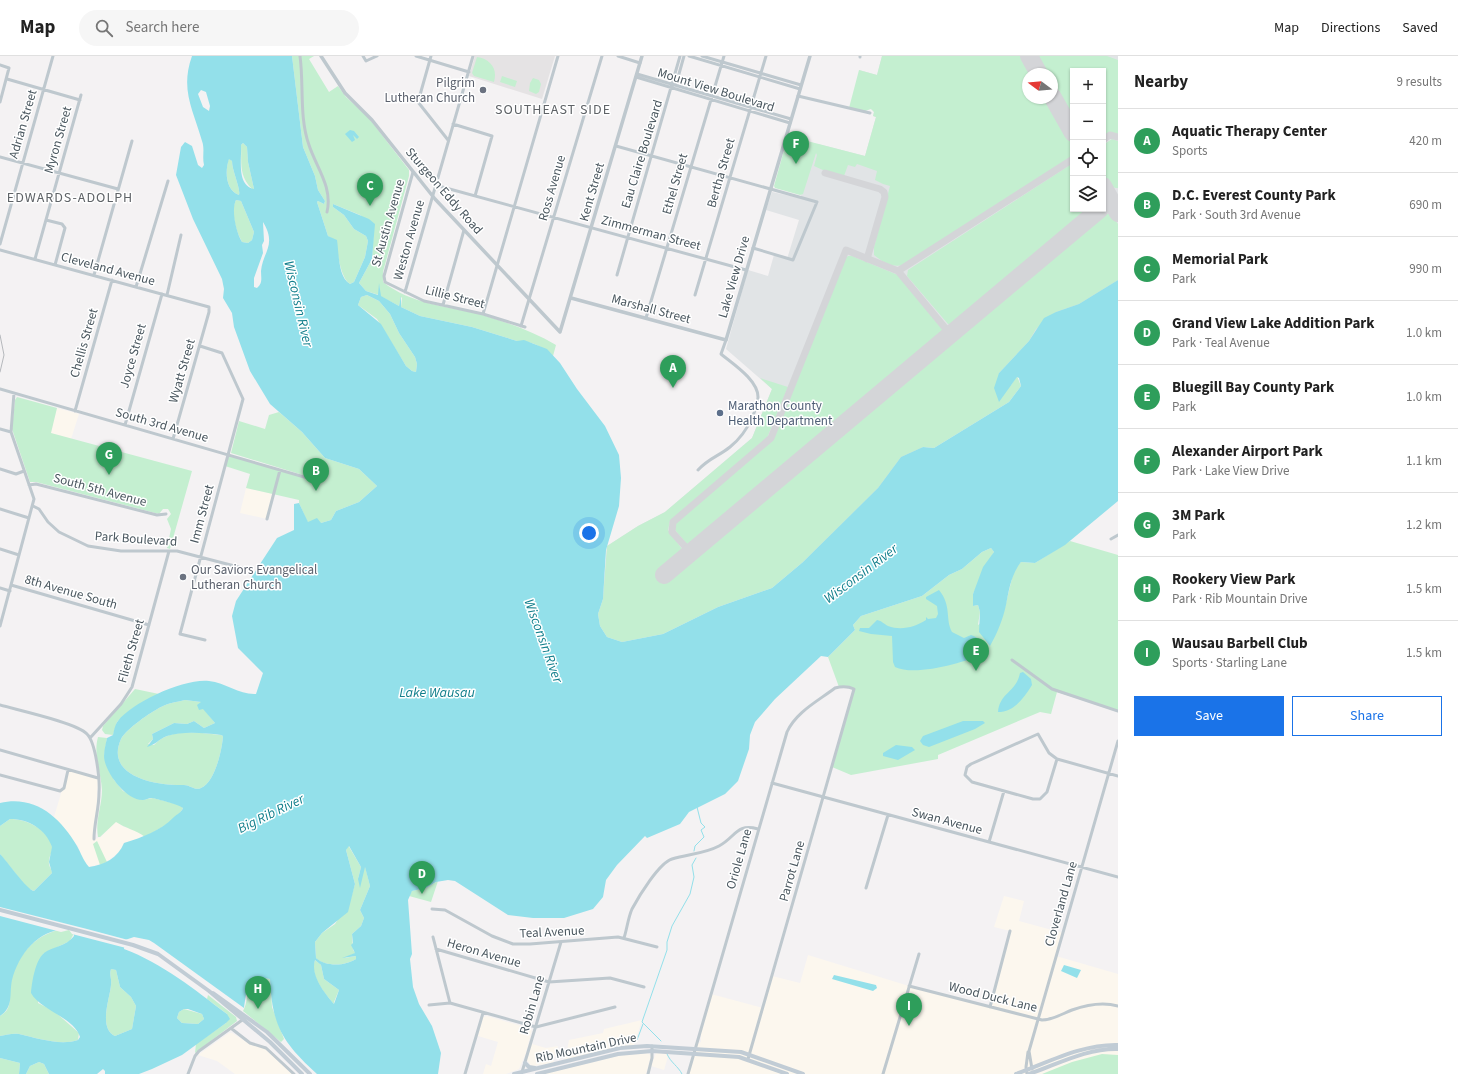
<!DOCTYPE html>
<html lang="en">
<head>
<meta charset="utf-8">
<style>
  body { margin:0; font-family:"Source Sans 3",sans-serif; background:#f6f6f6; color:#222 }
  .controls { position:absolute; right:12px; top:12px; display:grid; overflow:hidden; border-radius:0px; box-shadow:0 1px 3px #0004 }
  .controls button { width:36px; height:36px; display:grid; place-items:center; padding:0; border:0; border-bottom:1px solid #e0e0e0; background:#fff; color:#222; font:20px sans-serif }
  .compass { position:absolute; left:1022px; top:12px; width:36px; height:36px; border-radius:50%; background:#fff; box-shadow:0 1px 3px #0004; rotate:286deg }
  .you { position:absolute; left:589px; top:477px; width:14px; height:14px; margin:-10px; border:3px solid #fff; border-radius:50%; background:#1a73e8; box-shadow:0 0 0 6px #1a73e833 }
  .badge { display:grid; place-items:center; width:26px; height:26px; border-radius:50%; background:#1a73e8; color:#fff; font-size:13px; font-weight:700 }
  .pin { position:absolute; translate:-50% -33px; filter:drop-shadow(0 1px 2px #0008) }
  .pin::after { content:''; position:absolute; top:21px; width:14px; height:12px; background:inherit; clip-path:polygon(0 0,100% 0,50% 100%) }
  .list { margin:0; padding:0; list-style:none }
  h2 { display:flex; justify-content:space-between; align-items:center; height:52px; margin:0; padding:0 16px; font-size:17px }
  h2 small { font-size:13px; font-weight:400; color:#767676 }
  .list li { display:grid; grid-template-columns:26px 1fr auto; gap:12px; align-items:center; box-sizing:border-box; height:64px; padding:0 16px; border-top:1px solid #e0e0e0 }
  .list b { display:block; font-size:15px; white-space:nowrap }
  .list p { margin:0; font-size:13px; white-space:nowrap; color:#767676 }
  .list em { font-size:13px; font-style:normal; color:#767676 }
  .actions { display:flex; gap:8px; padding:12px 16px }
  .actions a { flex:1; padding:9px 0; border:1px solid #1a73e8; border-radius:0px; text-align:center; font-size:14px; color:#1a73e8 }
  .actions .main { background:#1a73e8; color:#fff }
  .icon { flex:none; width:22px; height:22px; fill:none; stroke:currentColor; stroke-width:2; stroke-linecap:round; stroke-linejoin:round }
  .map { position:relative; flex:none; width:1118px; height:1018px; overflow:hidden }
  header { display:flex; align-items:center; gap:24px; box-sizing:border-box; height:56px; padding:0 20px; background:#fff; border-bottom:1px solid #e0e0e0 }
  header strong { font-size:19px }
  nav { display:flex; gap:22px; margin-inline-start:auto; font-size:14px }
  .search { width:280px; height:36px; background:#f6f6f6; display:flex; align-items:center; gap:10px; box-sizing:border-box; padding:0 14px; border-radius:22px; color:#767676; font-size:15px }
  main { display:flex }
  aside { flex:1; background:#fff }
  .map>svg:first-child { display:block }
  .commercial { fill:#fcf7ee }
  .education { fill:#e5e3e4 }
  .airport { fill:#e1e4e6; fill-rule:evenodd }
  .green { fill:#c4efd0 }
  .water { fill:#93e0ea; fill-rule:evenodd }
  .pier { fill:#f4f2f3 }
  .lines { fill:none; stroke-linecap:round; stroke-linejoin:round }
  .stream { stroke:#93e0ea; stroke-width:1 }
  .taxiway { stroke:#d4d5d8; stroke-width:7 }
  .runway { stroke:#d4d5d8; stroke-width:18 }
  .minor { stroke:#bec8ce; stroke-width:3 }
  .tertiary { stroke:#bec8ce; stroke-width:3.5 }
  .secondary { stroke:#c1ccd5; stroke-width:4 }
  .rail { stroke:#b5b8bc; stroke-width:1 }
  .worship-dot { fill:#6b7280; stroke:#fff; stroke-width:1.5 }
  .service-dot { fill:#5c6f8a; stroke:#fff; stroke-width:1.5 }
  .labels { text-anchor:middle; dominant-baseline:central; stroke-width:3; stroke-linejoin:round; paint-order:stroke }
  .worship-label { font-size:13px; fill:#5b616d; stroke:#fff; text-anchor:end }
  .street-label { font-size:13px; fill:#4a575f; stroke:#fff }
  .service-label { font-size:13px; fill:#4e5e75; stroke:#fff; text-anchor:start }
  .neighbourhood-label { font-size:14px; letter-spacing:1px; fill:#5f6367; stroke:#fff }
  .water-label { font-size:14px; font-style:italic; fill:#127f8c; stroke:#fff }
</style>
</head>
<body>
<header>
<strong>Map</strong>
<div class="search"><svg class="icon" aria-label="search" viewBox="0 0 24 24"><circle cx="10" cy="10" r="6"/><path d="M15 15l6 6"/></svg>Search here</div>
<nav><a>Map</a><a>Directions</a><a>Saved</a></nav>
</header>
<main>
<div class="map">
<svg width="1118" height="1018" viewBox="0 0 1118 1018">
  <rect width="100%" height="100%" fill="#f4f2f3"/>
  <path class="commercial" d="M57,352L79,358L71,383L50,377Z
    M246,432L273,438L267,463L240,457Z
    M68,714L98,722L95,783L101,781L116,765L124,771L135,774L145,781L124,787L121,794L107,806L89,811L83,804L78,790L54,761Z
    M1004,840L1024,845L1019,865L1063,877L1056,900L1118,918V1018H688L696,988L701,986V972L711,938L763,952L772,920L800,927L808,899L909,930L990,951L1010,875L994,871Z
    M487,960L532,973L526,997L519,1013L506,1018H483L486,1008L491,1010L498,986L478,980L483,961Z
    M642,964L634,989L565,1004L569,984L603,977L604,973Z
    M229,977H232L251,989L264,992L292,1018H235L217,1005L198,999Z
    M532,988L546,992L558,990L553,1007L531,1010L527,1004Z
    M648,997L651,1000L646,1018H543L622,999Z
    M656,997H669L664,1014L651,1010Z"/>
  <path class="education" d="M475,0H555L542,43L469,20Z"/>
  <path class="airport" d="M882,0H1118V224L1029,285L999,317L803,506L603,543L607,490L638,470L665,456L752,382L772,333L726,293L748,214L768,220L774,199L787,203L799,164L766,154L772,136L800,142L818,88L865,100L876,61L873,60L874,56L873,54L869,52L865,55L859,14L877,19ZM1073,15H1103V153H1073ZM1028,18H1052V42H1028Z"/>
  <path class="green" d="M292,0H314L309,3L329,36L338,30L346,41L368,61L409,114V120L383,216V226C411,248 446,250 479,258C506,266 532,275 556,289L553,300C544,291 530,284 517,285L472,271L420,260L401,251L402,242L401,241L399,250L380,240L379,229V239L366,235L359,227L372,203L374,171L360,159L333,148V151L344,159L354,173L366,180L368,185L365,201L354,226L350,228C340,222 338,196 335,184L328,180L317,146L318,145L324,148L325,145L318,134L315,120L303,91Z
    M882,0H1023L1033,18H1028V42H1046L1073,89V100L903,209C893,212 882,206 874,199V191L890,130L883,128L875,124L877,115L857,108L855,111L848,109L844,120L825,115L814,110L817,99L816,97L803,138L800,139L775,132L774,130L788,80L865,100L876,61L873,60L874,56L871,53L865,55L849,52L859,14L877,19Z
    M1036,0H1107L1118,4V78L1112,77L1103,81V15H1073V64L1052,27V18H1047Z
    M477,1C490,3 498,12 494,26L474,20L472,17Z
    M502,20L517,25L515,31L500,26Z
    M533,22L539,24L541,28L539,36L536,38L529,35L530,27Z
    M1112,83L1118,85V132H1116C1099,128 1103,101 1103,89Z
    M243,87L247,91L248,106L254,133H252C238,119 242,106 241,89Z
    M229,102L232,105C232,115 241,133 239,139C225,134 225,114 229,102Z
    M1073,107V153H1093L954,269L948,268L907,220L908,214Z
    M236,144L241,145L254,176L252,184L248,187L242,186C236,175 230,155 236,144Z
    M1106,158H1111L1118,168V224L1079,248L1056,256L1036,273L1029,285L999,317L1011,329L1017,320L1021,330L1009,346L934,392L923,391L901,401L878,432L803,506L772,532L718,551L663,578L622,586L607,581L600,570L598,558L603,543L607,490L638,470L665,456L752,382L772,333L760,322L788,331L767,382L670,465L668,474L682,493L680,499L662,514L669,523Z
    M848,200H852L898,219L943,273V278L695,486L687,488L675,474V467L773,383L844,203Z
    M367,239L379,245L390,258L399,277L415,301L417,308L416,316L412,315L406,310L377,263L358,249L361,241Z
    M17,341L57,352L51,377L192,415L170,493L167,492L171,473L167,463L171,458L168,453H163L159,458L36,426H30L12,373L15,344Z
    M279,356L302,376L325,402L359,413L377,430L359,446L336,455L331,464L321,467H308L299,447V444L246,432L250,418L225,410L229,399L319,424L231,397L239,365L265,373L269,359Z
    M1070,485L1118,499V655L1057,636L1051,658L1040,656L938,699V703L851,719L832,711L854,633L839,631L828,601L855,574L853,569L861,560L922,540L949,519L962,513L982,496L991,492L994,496L973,538V550L978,549L980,556L978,569L1005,551L1014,514L1021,506L1035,507Z
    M135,633L159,638L133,652L117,666L113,679L105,678L102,674L103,670Z
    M185,644L201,646L203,652L215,667L204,672L194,665L187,668L174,667L152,678L153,683L148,688L154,689C169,671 201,677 221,679L223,680C222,694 215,726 201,732C195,735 190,729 184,729C158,730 104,721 121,683C126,673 151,656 161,651C168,647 177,646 185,644Z
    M98,681L107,682L104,700L114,724L123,735L142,744L153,742L180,749L183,752C177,764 157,774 145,781C136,774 125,772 116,766L100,781H98C95,764 102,750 102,734C101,716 93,699 98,681Z
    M10,763C26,763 48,773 52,790C53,796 49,800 49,805C48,810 52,813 52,817L34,835L27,832L0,798V770Z
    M97,785L107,806L100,809L93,788Z
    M348,789L361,811L358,823L365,810L370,830L360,854L364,862L361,870L352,878L353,894L356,897L344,902L356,900V903C345,910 325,911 316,902L315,886L322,877L335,868L351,842L355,828L346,794Z
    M438,825L431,846L409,840L412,835L426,832Z
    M70,872L74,877L70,885L43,898L38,947L54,955L79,977L78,984C60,990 37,982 19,978C12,977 7,979 0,980V960C12,953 9,946 10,933C13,901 37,874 70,872Z
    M315,904L321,909L324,923L339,934L334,946L335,949C325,938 309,919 315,904Z
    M111,913L116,914L120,931L131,941L136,950L132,973L115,980C98,972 110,942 111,929C112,923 109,919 111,913Z
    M258,922L270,923L272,951L284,983L281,986L243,955C250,943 244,929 258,922Z
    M208,939L236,961L237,965L195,997L196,988L226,967L227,958L207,943Z
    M184,953L202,958L204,963L198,968L182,967L177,962L179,956Z
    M1102,998L1118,999V1018H1042L1072,1006Z
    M0,1002L20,1007L19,1018H0Z
    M39,1006L44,1008L49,1018H26L30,1010Z"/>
  <path class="water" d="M192,0H292L303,91L315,120L318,134L325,145L324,148L318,145L317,146L328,180L337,184C339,197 338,221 350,228L354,226L365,201L368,185L366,180L354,173L344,159L333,151V148L369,163L375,168L372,203L359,227L366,235L378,239L379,227L381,240L399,250L401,240V251L420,260L472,271L517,285L524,284L547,293L560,307L577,333L605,370L619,399L621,422L619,450L606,494L603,543L598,558L600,570L607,581L622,586L663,578L718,551L772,532L803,506L878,432L901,401L923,391L934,392L1009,346L1021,330L1019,322L1017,321L999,346L994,332L999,317L1029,285L1044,262L1056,256L1079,248L1118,224V445L1065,489L1035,507L1021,506C1011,519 1009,534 1006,549C1003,563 997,578 990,590L979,576L980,556L978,549L973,550V538L983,511L994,496L991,492L982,496L962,513L949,519L922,540L861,560L853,569L855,574L828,601L821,600L775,643L755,666L750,679L749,693L738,725L725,738L689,756L680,768L647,782L645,780L617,809L606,824L603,841L593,853L564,862H533L508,859L455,825L448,824L436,826L426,832L412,835L408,844L412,898L410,903L413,931L419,948L432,970L441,997L438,1018H317C283,987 272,970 270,923C246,920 247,933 244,952L154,887L149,884L134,881L125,884L124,893C162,907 195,934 227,958L230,963L226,967L182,999L152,1013L139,1018H105V1015L103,1013L97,1018H49L44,1008L39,1006L30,1010L26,1018H19L20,1007L0,1002V980C7,979 12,977 19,978C37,982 60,990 78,984L80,981C75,962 40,954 31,937C32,926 35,905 44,897C53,890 66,891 74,880L73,874C42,869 19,896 12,924C9,938 14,951 0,960V798C7,805 27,834 34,835L52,817L49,806L52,791C46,773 28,763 10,763L0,770V747C35,739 60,761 77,790C81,797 83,804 89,811C104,809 118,802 124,787C143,781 160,775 174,761C177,758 181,757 183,752C180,749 157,743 152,742C149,742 145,744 143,744C126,745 104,715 104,700C104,694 106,687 107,682L113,679C114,675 115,668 118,665C132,646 185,622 209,625C226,627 240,639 256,638L263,617L238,592L232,560L236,545L277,482L294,474V448L299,447L308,466L317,462L321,467L331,464L336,455L359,446L377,430L359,413L325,402L302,376L270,348L250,315L234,271L232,257L223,242L224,233L222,223L193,163L176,119L181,91L185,86L192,90L198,109L202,112L204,109C202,101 205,93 202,85C193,53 180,34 192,0ZM201,34L206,36L210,50L209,55L203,51L198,38ZM243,87L247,91L248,106L254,133C236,129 242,102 241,89ZM229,103L232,105C232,115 241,133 239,139C225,134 225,114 229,103ZM236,144L241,145L254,176L252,184L248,187L242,186C236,176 231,154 236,144ZM263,166C277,189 263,195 261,215C261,222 263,227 257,232L254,231V222L263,197L262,189L264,185ZM367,239L379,245L390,258L399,277L415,301L417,308L416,316L412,315L406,310L381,268L358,249L361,241ZM185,644L201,646L197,649L199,654L203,653L215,667L204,672L194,665L187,668L174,667L152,678L153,683L147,691C155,689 159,683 167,680C184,675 203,677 221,679L223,680C222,694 215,726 201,732C195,735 190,729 184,729C158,730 104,721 121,683C126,673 151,656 161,651C168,647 177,646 185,644ZM349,790L361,811L358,823L360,832L365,811L370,830L360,854L364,862L361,870L352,878L353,887L351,889L355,897L342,902L356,900V903C345,910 326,911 316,902L315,886L322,877L348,856L355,828L346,794ZM315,904L321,909L324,923L339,934L334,948C325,938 310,919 315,904ZM111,913L116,914L120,931L131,941L136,950L132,973L115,980C98,972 110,942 111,929C112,923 109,919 111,913ZM188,953L202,958L204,963L198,968L182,967L177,962L179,956L184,953Z
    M350,74L354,75L359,81L357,83L353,79L355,84L352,86L345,78Z
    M939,534C952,550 945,563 952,576L964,582L971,579C979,581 986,590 985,598C964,606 916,621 895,611L893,606L892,580L871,578L859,575L860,572H869L877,564C882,565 884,568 888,570C901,575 915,571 926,564V561L928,563L936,562L938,558L937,550L926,543V541Z
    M1023,616L1031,623L1032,629C1024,642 1014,656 998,656C1000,636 1016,637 1020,617Z
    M963,665H983L985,667L975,673L929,691L923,689L920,685L923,680Z
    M896,689L912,691L915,694L898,704L883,700V697Z
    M1064,909L1081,914L1077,922L1061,915Z
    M834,919L876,929L877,932L873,935L832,923Z"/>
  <path class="pier" d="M0,851L87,873L132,885L127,886L126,892L72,878L69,874L61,876L0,860Z"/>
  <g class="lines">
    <path class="stream" d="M694,795L695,790L704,781L701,774L705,771L701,767L697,751
      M637,984L643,968
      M661,985L642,966L667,894V886L672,870L690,838L694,821L692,809L696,802
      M667,998C671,1007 678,1010 682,1018"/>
    <path class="taxiway" d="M1103,84L1110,79L1118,81
      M825,117L880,133L884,136L885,141L867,203
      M898,215L1073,103
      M691,497L672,476L673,466L771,382L846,194L898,215L951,279"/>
    <path class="runway" d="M1029,0L1039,18
      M1052,40L1073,77
      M1103,130L1118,157
      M664,519L1100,153"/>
    <path class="minor" d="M300,0C304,29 299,61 309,89C316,111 333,131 327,156
      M363,0L366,5L377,0
      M416,0L469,16
      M431,0L418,46L448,84
      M618,0L640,7
      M689,0L800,33
      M702,0L801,29
      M860,1V0
      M0,9L9,12L0,46
      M637,18L791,63
      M636,21L790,67
      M7,23L80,44
      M673,29L677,25L684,0
      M798,40L870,57
      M453,68L492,80L475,140
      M616,90L817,146L793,204L753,192
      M0,101L118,133
      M413,116L384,220L385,226L424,245L483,258L525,271
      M435,129L746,214
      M46,164L62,168L65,172L55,209
      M0,188L53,0
      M0,194L209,251V256L173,383
      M35,203L81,39
      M94,219L132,85
      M617,219L680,0
      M136,231L168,125
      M405,236L473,0
      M167,239L181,179
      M695,239L766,0
      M443,249L464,174
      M483,258L558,0
      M646,262L724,0
      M521,270L602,0
      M200,290L222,297L243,343L180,578L205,584
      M0,333L318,425
      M75,355L112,224
      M125,369L162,238
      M0,373L11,376
      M0,413L16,418L24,415
      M698,414C709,402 719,400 730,391C740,383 747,373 752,362C755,355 758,348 758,341C758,324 733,308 721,298L726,284
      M29,429L36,428L157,459L166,458
      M33,450L39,453L48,466L59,476L88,490L121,495H177L246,513
      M0,453L29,462
      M267,463L280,414
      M1111,483L1118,479
      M0,493L19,499
      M11,529L149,569
      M0,532L10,535
      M0,570L34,443L11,376L14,337
      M1012,604L1052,633L1118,655
      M0,649C17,654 77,667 87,678C96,687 100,724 99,737C99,753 94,767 94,783
      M90,682L121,648L132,631L169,495
      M0,694L98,722
      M1057,703L1047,736L1040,743H1033L972,726L965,719L967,711L971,708L1038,678L1049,697L1057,703L1118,720
      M0,719L60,735L64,732L68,714
      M772,727L1118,821
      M989,786L1004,735
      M866,832L888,759
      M432,853L445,854L492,880L513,888H530L618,881L657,891
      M433,881L450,947
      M624,882C627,873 628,862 632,853C639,840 659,807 672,803C688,798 704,798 719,790C736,781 736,767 758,773
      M436,893L549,926L610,922L644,931
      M909,930L1042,964C1052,964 1062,958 1072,954C1086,949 1104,946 1118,950
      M429,949L450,947L536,971L615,951
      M990,951L1010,875
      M232,973L250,987L266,992L294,1018
      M1032,1013L1029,995L1118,685
      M522,1016L561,886
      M188,1018L195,1000L199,995L245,962
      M465,1018L483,957
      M648,1018L652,1002V990
      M688,1018L787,676C796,656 818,645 835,632C842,630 848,630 854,633L748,1003
      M883,1018L919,898
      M1027,1018L1026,1011L1028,996"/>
    <path class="tertiary" d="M321,0L345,37L372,64L435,143L560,276L642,0
      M571,242L726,284L810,0"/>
    <path class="secondary" d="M0,854L133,889L158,898L209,935L270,986L302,1018
      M213,937L267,976L310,1018
      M525,1007L529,1011L535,1012
      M514,1018L620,992L647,990L741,996L803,1018
      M537,1018L618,998L652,995L739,1001L787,1018
      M1016,1018C1049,1006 1082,988 1118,989
      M1029,1018C1058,1008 1087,992 1118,993"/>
    <path class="rail" d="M0,279L4,299L0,316"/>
  </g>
  <g class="worship-dot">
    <circle cx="483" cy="34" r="4"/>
    <circle cx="183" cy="521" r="4"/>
  </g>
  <circle class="service-dot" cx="720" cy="357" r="4"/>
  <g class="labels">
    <g class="worship-label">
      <text x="475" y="27">Pilgrim<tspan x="475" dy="15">Lutheran Church</tspan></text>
      <text x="191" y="514" text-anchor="start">Our Saviors Evangelical<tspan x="191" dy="15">Lutheran Church</tspan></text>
    </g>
    <g class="street-label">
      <text transform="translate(716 34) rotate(17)">Mount View Boulevard</text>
      <text transform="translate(23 68) rotate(-74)">Adrian Street</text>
      <text transform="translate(58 84) rotate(-74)">Myron Street</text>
      <text transform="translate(642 98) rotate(-73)">Eau Claire Boulevard</text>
      <text transform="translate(721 117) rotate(-74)">Bertha Street</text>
      <text transform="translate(675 128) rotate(-74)">Ethel Street</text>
      <text transform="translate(552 132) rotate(-74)">Ross Avenue</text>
      <text transform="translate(444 135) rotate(49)">Sturgeon Eddy Road</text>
      <text transform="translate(592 136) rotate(-74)">Kent Street</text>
      <text transform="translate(388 167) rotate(-74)">St Austin Avenue</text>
      <text transform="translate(651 177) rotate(15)">Zimmerman Street</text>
      <text transform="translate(409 184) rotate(-74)">Weston Avenue</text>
      <text transform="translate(108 213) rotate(15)">Cleveland Avenue</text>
      <text transform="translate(734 221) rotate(-74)">Lake View Drive</text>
      <text transform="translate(455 241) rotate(14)">Lillie Street</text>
      <text transform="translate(651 253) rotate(15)">Marshall Street</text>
      <text transform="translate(84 287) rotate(-74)">Chellis Street</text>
      <text transform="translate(133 300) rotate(-74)">Joyce Street</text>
      <text transform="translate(182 315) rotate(-74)">Wyatt Street</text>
      <text transform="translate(162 369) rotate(16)">South 3rd Avenue</text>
      <text transform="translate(100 434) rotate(15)">South 5th Avenue</text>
      <text transform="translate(202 458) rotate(-75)">Imm Street</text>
      <text transform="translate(136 483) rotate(4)">Park Boulevard</text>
      <text transform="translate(71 536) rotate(16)">8th Avenue South</text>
      <text transform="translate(131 595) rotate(-74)">Flieth Street</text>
      <text transform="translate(947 765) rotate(15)">Swan Avenue</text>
      <text transform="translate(739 803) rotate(-74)">Oriole Lane</text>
      <text transform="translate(792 815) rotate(-74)">Parrot Lane</text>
      <text transform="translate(1061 848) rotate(-74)">Cloverland Lane</text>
      <text transform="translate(552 876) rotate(-3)">Teal Avenue</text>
      <text transform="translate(484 897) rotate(16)">Heron Avenue</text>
      <text transform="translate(993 941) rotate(14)">Wood Duck Lane</text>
      <text transform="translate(532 949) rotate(-74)">Robin Lane</text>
      <text transform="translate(586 992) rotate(-12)">Rib Mountain Drive</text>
    </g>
    <g class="service-label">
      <text x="728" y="350">Marathon County<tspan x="728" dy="15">Health Department</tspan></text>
    </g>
    <g class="neighbourhood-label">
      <text x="553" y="54">SOUTHEAST SIDE</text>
      <text x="70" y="142">EDWARDS-ADOLPH</text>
    </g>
    <g class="water-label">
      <text transform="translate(298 248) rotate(77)">Wisconsin River</text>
      <text transform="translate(861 518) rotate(-37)">Wisconsin River</text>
      <text transform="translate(543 585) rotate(70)">Wisconsin River</text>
      <text x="437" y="637">Lake Wausau</text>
      <text transform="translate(271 758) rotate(-26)">Big Rib River</text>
    </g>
  </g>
</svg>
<div class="controls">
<button>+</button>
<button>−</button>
<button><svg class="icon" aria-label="locate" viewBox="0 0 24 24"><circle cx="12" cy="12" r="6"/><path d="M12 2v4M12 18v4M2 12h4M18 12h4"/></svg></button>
<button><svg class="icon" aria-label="layers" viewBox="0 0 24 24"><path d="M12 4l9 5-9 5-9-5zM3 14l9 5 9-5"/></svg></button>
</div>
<svg class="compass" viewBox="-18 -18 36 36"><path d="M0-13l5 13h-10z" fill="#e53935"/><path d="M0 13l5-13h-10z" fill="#767676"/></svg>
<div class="you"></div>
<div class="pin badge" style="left:673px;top:332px;background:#2e9e5b">A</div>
<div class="pin badge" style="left:316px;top:435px;background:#2e9e5b">B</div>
<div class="pin badge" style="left:370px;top:150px;background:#2e9e5b">C</div>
<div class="pin badge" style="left:422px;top:838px;background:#2e9e5b">D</div>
<div class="pin badge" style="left:976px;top:615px;background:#2e9e5b">E</div>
<div class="pin badge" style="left:796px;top:108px;background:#2e9e5b">F</div>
<div class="pin badge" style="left:109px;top:419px;background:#2e9e5b">G</div>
<div class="pin badge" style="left:258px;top:953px;background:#2e9e5b">H</div>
<div class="pin badge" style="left:909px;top:970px;background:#2e9e5b">I</div>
</div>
<aside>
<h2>Nearby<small>9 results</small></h2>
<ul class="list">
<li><span class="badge" style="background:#2e9e5b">A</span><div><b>Aquatic Therapy Center</b><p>Sports</p></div><em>420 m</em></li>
<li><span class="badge" style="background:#2e9e5b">B</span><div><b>D.C. Everest County Park</b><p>Park · South 3rd Avenue</p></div><em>690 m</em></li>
<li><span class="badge" style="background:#2e9e5b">C</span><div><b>Memorial Park</b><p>Park</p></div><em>990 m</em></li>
<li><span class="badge" style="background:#2e9e5b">D</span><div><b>Grand View Lake Addition Park</b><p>Park · Teal Avenue</p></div><em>1.0 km</em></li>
<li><span class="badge" style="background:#2e9e5b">E</span><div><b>Bluegill Bay County Park</b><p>Park</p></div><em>1.0 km</em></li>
<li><span class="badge" style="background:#2e9e5b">F</span><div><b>Alexander Airport Park</b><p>Park · Lake View Drive</p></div><em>1.1 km</em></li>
<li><span class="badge" style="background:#2e9e5b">G</span><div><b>3M Park</b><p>Park</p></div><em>1.2 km</em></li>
<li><span class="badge" style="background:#2e9e5b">H</span><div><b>Rookery View Park</b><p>Park · Rib Mountain Drive</p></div><em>1.5 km</em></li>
<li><span class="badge" style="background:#2e9e5b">I</span><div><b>Wausau Barbell Club</b><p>Sports · Starling Lane</p></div><em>1.5 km</em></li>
</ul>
<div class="actions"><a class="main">Save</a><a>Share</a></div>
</aside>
</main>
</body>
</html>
